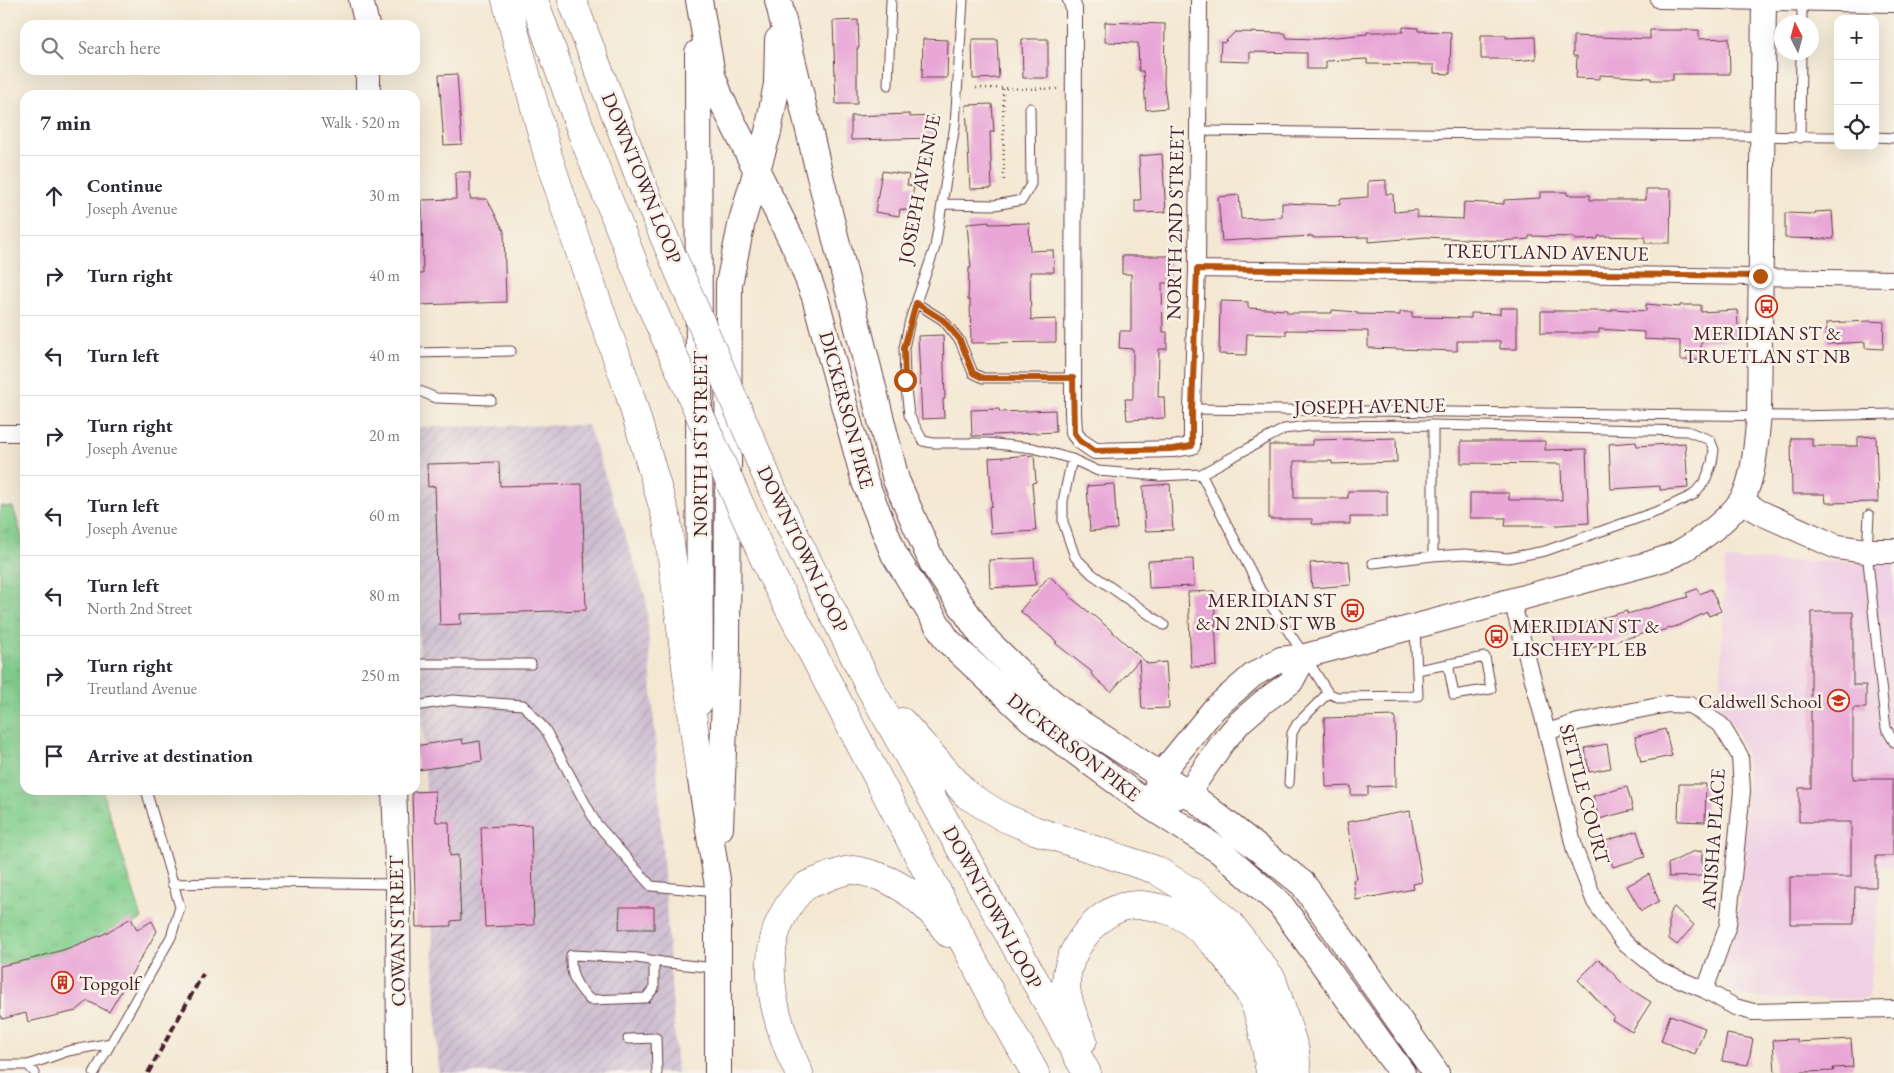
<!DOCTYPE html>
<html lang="en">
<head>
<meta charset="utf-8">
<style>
  body { margin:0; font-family:"EB Garamond",serif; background:#f7f7f7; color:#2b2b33 }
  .controls { position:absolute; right:15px; top:15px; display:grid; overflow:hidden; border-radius:10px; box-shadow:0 5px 20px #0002 }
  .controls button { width:45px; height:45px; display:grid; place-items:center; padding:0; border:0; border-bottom:1px solid #e1e1e2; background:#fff; color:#2b2b33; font:25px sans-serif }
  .compass { position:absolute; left:1774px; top:15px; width:45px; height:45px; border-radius:50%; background:#fff; box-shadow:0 5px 20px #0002; rotate:354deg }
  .stop { position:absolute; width:15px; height:15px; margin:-11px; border:4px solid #b45309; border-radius:50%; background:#fff }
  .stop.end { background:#b45309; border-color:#fff; box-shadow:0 1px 5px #0008 }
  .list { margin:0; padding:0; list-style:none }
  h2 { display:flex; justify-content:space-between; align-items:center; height:65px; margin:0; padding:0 20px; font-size:21px }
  h2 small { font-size:16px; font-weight:400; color:#7c7c81 }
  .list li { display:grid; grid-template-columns:32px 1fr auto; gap:15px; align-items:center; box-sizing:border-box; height:80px; padding:0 20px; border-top:1px solid #e1e1e2 }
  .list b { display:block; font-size:19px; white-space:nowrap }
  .list p { margin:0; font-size:16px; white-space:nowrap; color:#7c7c81 }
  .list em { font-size:16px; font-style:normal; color:#7c7c81 }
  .icon { flex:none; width:28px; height:28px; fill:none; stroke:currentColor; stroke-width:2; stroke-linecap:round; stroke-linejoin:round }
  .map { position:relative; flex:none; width:1894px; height:1073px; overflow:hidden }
  .search { position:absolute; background:#fff; box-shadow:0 5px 20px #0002; left:20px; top:20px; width:400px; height:55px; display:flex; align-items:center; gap:12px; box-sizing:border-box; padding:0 18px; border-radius:15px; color:#7c7c81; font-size:19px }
  .panel { position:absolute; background:#fff; box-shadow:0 5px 20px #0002; left:20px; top:90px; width:400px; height:705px; border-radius:15px }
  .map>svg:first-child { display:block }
  .built { fill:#f0d0e4 }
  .industrial { fill:url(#industrial-furrows) }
  .grass { fill:url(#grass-tufts); stroke:#66775c }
  .building { fill:#e9a7d7 }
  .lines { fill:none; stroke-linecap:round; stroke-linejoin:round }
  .lane-casing { stroke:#643d44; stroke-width:11 }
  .street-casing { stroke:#643d44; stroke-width:18 }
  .secondary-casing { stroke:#643d44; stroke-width:26 }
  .primary-casing { stroke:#643d44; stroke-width:28 }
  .highway-casing { stroke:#643d44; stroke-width:29 }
  .path { stroke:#643d44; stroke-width:2.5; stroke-dasharray:1 4; stroke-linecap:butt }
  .lane { stroke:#fff; stroke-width:9 }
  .street { stroke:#fff; stroke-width:16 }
  .secondary { stroke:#fff; stroke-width:24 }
  .primary { stroke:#fff; stroke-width:26 }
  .highway { stroke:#fff; stroke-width:28 }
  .rail { stroke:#4a1f2b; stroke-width:4; stroke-dasharray:8 4; stroke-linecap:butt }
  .highway-bridge-casing { stroke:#643d44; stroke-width:29; stroke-linecap:butt }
  .highway-bridge { stroke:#fff; stroke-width:28 }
  .route { stroke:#b45309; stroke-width:6 }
  .labels { text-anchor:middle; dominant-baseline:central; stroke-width:5; stroke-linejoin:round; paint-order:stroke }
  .street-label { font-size:20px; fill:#4a1f2b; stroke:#f7f3e8 }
  .poi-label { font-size:20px; fill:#4a1f2b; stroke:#f7f3e8; text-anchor:end }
</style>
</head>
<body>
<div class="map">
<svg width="1894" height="1073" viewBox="0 0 1894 1073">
  <defs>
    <pattern id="industrial-furrows" width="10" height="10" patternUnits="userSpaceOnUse" patternTransform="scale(1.25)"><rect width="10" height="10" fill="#cebed1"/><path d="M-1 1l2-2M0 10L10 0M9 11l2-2" fill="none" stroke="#b2a3b4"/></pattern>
    <pattern id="grass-tufts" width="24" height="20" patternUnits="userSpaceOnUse" patternTransform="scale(1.25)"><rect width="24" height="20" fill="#82cf8d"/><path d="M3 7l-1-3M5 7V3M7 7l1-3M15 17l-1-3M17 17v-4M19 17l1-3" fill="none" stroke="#72b17a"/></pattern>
  </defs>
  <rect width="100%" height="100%" fill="#f7f3e8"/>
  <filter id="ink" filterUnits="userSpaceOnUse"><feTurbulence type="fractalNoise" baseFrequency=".02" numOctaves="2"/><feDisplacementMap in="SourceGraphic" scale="10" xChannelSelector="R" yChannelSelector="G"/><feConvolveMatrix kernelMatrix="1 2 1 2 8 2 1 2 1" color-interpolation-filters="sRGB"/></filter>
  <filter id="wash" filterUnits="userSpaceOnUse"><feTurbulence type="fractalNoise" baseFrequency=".0096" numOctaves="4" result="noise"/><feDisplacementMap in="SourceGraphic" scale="20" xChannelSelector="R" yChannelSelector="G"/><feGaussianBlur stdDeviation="1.12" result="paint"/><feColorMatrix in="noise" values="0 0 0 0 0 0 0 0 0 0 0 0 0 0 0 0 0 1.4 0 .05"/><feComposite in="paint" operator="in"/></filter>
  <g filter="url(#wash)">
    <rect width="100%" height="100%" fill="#f4e8d3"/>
    <path class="built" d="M1725,560L1894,562V866L1882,867L1869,999H1779L1743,996L1731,991L1721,974V967L1733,940L1740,903L1748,777L1745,753L1736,730L1720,709Z"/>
    <path class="industrial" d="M588,425L646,598L677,1073H439L415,551V427Z"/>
    <path class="grass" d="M0,506L13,507L25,547V790H102L142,919L109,936L25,962L0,966Z"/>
    <g id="blocks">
      <path class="building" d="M858,20L859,48H857V104H836L833,21Z
        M1105,22L1165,24L1164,84L1167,108L1146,110L1143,71H1139L1138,43L1105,42Z
        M1403,27L1418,28V31L1451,32L1450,74L1434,73V65L1367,64V59L1326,61V69H1307V53L1250,52V62L1220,61L1221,42L1224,43L1235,32L1285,33L1287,38L1316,39L1367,34V32H1403Z
        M1650,30H1699V39L1729,38L1730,74H1673V80H1651V78L1600,75V79L1576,78L1577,56H1573V36L1650,39Z
        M1481,35H1506V38L1535,37L1536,59L1512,61V59H1481Z
        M923,39L948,40L947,78H922Z
        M972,39H997L999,78L973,79Z
        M1022,39H1048V78H1023Z
        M457,74L462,144L444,145L439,75Z
        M992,104L994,132H990L992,188L970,189L966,105Z
        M910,114V117L934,116L935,138L851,140V116Z
        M1162,154L1166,212L1135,213V200H1141L1139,156Z
        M882,171L909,175L907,185L914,186L910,211L900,209L899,216L875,212Z
        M455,172H470V199H487L504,231L506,302L420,305L419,274H423L422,200L456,199Z
        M1386,180V194H1393L1394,212L1417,210V217L1463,219L1464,202L1504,204V200L1540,198V192H1567V195H1590V200H1646V189H1671L1670,243H1645V237L1598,236V239L1575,240V237L1529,236V239L1501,241L1426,237L1369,242V237L1313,238V236L1222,241L1218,197L1239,195L1241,219L1282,217V203L1340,205V199L1368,197V181Z
        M1832,211L1834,239L1785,238V213L1815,214V212Z
        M989,222V224L1029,223L1030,251L1053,250L1054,272H1030L1031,320L1056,319V342L971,343L970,300H968L969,268H971L967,224Z
        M1122,256H1170V283H1162L1163,332H1167V349H1159L1158,397H1164L1165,418L1127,420L1125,399H1133V349L1119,348L1120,331H1131V274H1122Z
        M1220,301L1248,302V308L1287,310V313H1332V310L1357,312V314L1400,315V312H1412V317L1471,318V313L1500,314V308H1517V349H1500V341H1457V351L1368,348V331L1286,330V335L1247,334L1246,355L1219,354Z
        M1646,304L1680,307V305H1701V312L1737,310L1739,339L1701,342V360H1680V341L1644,339V332L1599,329V333H1541V311H1612V309L1646,311Z
        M1870,321L1884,322L1883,349L1865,348V342L1827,344L1826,323Z
        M943,335L945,399H943L944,418L922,419L918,336Z
        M999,409L1000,412L1055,410L1056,432L972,436L971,410Z
        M1876,436L1878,502L1826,503L1825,494H1792L1791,438H1812V446H1858V437Z
        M1396,438L1397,462L1332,464V461H1294V498H1348V491H1387V517H1350V524H1312V519H1269V445H1312V440Z
        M1461,441H1545V450L1586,449L1589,523L1544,526H1505L1506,518H1470V493H1509V500H1562L1561,464L1461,463Z
        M1636,442L1637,446L1685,443L1688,488L1660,490V486L1611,489L1609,444Z
        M1034,455L1036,482L1032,483L1036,531L991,534L989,507L992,506L989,458Z
        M499,462L500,486L582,484L586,610L460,614L461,624L440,625L435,486L428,487L427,464Z
        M1114,484L1117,529L1090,531L1087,486Z
        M1170,484L1173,530L1145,531L1143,486Z
        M1034,558L1036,585L990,588L989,560Z
        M1193,559L1194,586L1149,588L1148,561Z
        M1349,561L1351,585L1312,588L1310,563Z
        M1049,576L1070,594L1069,596L1105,625L1148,664L1166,662L1169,708L1142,709L1139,660L1111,692L1091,674L1092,672L1055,643L1057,642L1020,611Z
        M1697,589L1700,594L1711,589L1721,611L1709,616L1707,612L1680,625L1654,633L1653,631L1559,657L1552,632L1627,611V614L1688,597L1686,593Z
        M1214,591L1217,666L1191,667L1188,592Z
        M1811,612H1853V685H1866V708H1853V779H1893V856H1876V887H1855L1854,924H1790V877H1851V822H1799V788H1811Z
        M1395,716L1396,786L1368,787V795H1351V786L1326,787L1324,718Z
        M1665,729L1672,756L1641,762L1635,737Z
        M462,739L463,744L480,741L482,761L418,770L415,746Z
        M1607,744L1611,768L1589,772L1585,748Z
        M1679,784H1706L1705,822L1678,821Z
        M1627,787L1633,810L1599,819L1593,796Z
        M435,791L436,822H449L450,856L458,855L461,920L451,921V926L416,927L412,792Z
        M1410,811L1422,882L1413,884L1414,889L1356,900L1353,880L1357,879L1347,822Z
        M531,825L534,925L485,927L481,827Z
        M1637,831L1645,857L1613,867L1605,841Z
        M1702,851V876L1669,877L1668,864L1692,852Z
        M1649,874L1659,901L1641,911L1627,886Z
        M620,907H654V929H619Z
        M1674,907L1694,925L1677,945L1669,939V914Z
        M131,918L137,930L152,921L157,931L109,1012L88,1001L76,1011L28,1022L26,1013L2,1019V1016H0V966L28,960L66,949L104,934Z
        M1599,959L1624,985L1651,1002L1632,1032L1612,1020L1614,1017L1578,980Z
        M1670,1015L1705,1028L1695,1054L1661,1041Z
        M1727,1034L1753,1039L1748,1065L1722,1061Z
        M1797,1039V1042L1851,1039L1853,1067L1833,1068L1834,1071L1775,1073L1773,1040Z"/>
    </g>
  </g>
  <g filter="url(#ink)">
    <use href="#blocks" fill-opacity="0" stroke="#643d44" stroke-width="1"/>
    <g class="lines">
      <defs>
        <path id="lane" d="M963,0L955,125L935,247L910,320L904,348L905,380L909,415L923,441L933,443H987L1033,448L1072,459L1098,471L1160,476L1201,474L1284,429L1308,426L1433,425L1687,431L1710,440L1714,450L1712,463L1705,481L1693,495L1661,510L1545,551L1508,558L1465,554L1433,556L1373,563
          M1802,22V2
          M888,85L891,0
          M1198,131L1838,137
          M1875,137L1894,138
          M1800,138L1801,52
          M942,204L995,205L1022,200L1031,184L1030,108
          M916,303L943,320L960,341L973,373L983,378H1073
          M415,353L511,351
          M415,389L436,398L491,400
          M1192,409L1793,416L1894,414
          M1433,425V556
          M1072,459L1063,501V522L1075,557L1092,574L1164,625
          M1201,474L1261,591L1305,656L1328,693L1337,697L1418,696L1415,628
          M1869,515L1867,551L1879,668L1886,728L1894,742
          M415,664H531
          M1417,670L1485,657L1491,689L1454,695L1448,664
          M415,706L453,700L523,705L545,729L596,823L651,886L717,892
          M1289,783L1292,733L1297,724L1328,693
          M172,884L270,882L397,884
          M654,961V988L646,998L590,1000C576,985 570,976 571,955L637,958L668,963L715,968
          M628,1039L656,1038L657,1073
          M0,1065H28L35,1073
          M28,1065L68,1051L111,1043
          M94,1073L171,937L180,907L146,790"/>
        <path id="street" d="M1071,0L1074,9L1073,413L1074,433L1080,441L1095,451L1173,449L1192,446V409L1197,269L1199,0
          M1659,0L1894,4
          M1197,269L1894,279
          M0,433H25
          M1512,601L1547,732L1575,851L1595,902L1623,941L1660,971L1705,990L1735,1007L1753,1012L1894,1009
          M1547,732L1578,722L1668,704L1690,705L1721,725L1740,756L1742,791L1728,925L1705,990"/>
        <path id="secondary" d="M361,0L367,25
          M368,70V95
          M1741,501L1759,512L1837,547L1867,551H1894
          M394,790L398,884L399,1073
          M1150,806L1160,775L1214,709L1253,675L1281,659L1305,656L1651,563C1659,560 1668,558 1676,554C1698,542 1737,515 1746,491C1755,468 1756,440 1759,416L1764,0
          M1150,806L1188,793L1223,742L1240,722L1263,702L1291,682L1305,656"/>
        <path id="primary" d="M699,0L712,75L721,99L798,253L815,297L865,482L894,554L947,640L1031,719L1150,806L1220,851L1280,904L1402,1073
          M778,0L818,168L896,480L933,564L983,637L1035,688L1066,714L1188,793L1303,884L1436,1073
          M698,53L700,702
          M700,753V774L718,886
          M720,828L727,648L729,284L742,221L768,132L777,84L778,40
          M718,1073V892"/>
        <path id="highway" d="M506,0L548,156L577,244L629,392L667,520L700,774
          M534,0L583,136L648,299
          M572,0L647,197
          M773,491L869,686L1087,1073
          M771,574L993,998L1035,1073
          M902,722L967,795L1003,817L1034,830L1156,870L1201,898L1231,925L1272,979L1295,1050L1297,1073
          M1083,1040C1077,1024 1065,1000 1066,982C1068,951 1092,917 1122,907C1136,903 1154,906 1167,910C1201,920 1235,966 1251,996C1261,1015 1267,1051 1270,1073
          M799,1073C778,1029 760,974 778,926C784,912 794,895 806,886C810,883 816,882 820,880C830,876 843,870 853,870C857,870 863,872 868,873C901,881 929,905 948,933"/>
      </defs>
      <use href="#lane" class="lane-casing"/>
      <use href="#street" class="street-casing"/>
      <use href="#secondary" class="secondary-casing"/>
      <use href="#primary" class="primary-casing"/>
      <use href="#highway" class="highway-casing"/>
      <path class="path" d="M976,88L1060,89
        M1003,89L1004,183"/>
      <use href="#lane" class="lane"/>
      <use href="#street" class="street"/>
      <use href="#secondary" class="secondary"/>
      <use href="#primary" class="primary"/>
      <use href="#highway" class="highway"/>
      <path class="rail" d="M148,1073L203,974"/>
      <defs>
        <path id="highway-bridge" d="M647,197L773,491
          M648,299L771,574"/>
      </defs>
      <use href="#highway-bridge" class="highway-bridge-casing"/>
      <use href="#highway-bridge" class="highway-bridge"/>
    </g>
  </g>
  <g class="lines" filter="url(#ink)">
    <path class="route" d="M905,380L904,348L916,303L943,320L960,340L973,373L983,378H1073L1074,433L1080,441L1095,451L1172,449L1192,446V409L1197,269L1760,276"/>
  </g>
  <defs>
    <symbol id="bus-ring" viewBox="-11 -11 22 22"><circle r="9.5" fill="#f7f3e8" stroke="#c8321e" stroke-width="1.5"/><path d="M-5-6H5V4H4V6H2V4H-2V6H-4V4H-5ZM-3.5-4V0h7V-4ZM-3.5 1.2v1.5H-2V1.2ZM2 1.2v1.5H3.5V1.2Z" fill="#c8321e"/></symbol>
    <symbol id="school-ring" viewBox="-11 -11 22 22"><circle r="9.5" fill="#f7f3e8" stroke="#c8321e" stroke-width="1.5"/><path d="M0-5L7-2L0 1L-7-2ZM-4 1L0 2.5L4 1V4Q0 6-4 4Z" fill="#c8321e"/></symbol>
    <symbol id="building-ring" viewBox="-11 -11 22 22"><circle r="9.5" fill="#f7f3e8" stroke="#c8321e" stroke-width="1.5"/><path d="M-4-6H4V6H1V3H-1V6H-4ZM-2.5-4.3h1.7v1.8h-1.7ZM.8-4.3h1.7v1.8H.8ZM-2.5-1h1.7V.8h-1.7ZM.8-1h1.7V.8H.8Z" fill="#c8321e"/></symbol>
  </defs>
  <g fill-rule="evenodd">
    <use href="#bus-ring" x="1754" y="294" width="25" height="25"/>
    <use href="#bus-ring" x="1340" y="598" width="25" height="25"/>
    <use href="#bus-ring" x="1484" y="624" width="25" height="25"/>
    <use href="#school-ring" x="1826" y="688" width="25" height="25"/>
    <use href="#building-ring" x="50" y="970" width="25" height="25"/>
  </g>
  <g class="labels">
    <g class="street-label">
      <text transform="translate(642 178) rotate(68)">DOWNTOWN LOOP</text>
      <text transform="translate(919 189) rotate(-79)">JOSEPH AVENUE</text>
      <text transform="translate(1175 223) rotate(-89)">NORTH 2ND STREET</text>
      <text transform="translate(1546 252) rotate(1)">TREUTLAND AVENUE</text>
      <text transform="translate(1370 406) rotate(-1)">JOSEPH AVENUE</text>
      <text transform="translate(847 410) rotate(75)">DICKERSON PIKE</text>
      <text transform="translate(700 444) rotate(-90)">NORTH 1ST STREET</text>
      <text transform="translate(803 549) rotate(64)">DOWNTOWN LOOP</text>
      <text transform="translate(1074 747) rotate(38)">DICKERSON PIKE</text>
      <text transform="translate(1585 794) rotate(75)">SETTLE COURT</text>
      <text transform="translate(1713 839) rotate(-86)">ANISHA PLACE</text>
      <text transform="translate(993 907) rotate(61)">DOWNTOWN LOOP</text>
      <text transform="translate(397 931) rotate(-91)">COWAN STREET</text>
    </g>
    <g class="poi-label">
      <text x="1767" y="333" text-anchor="middle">MERIDIAN ST &amp;<tspan x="1767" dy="23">TRUETLAN ST NB</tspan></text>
      <text x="1336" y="600">MERIDIAN ST<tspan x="1336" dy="23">&amp; N 2ND ST WB</tspan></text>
      <text x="1512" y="626" text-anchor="start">MERIDIAN ST &amp;<tspan x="1512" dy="23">LISCHEY PL EB</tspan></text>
      <text x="1822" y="701">Caldwell School</text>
      <text x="79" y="983" text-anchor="start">Topgolf</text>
    </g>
  </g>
</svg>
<div class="controls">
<button>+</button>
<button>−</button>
<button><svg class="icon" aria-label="locate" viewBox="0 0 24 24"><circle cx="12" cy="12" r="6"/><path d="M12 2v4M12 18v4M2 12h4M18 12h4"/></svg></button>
</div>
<svg class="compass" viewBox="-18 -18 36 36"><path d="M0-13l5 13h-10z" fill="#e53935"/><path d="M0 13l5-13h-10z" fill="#7c7c81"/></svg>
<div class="stop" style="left:905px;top:380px"></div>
<div class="stop end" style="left:1760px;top:276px"></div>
<div class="search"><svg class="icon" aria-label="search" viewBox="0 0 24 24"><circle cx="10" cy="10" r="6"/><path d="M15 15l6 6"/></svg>Search here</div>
<section class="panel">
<h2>7 min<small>Walk · 520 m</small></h2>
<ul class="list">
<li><svg class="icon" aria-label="ahead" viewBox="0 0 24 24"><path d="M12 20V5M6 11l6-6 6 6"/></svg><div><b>Continue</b><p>Joseph Avenue</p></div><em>30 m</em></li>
<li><svg class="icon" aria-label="right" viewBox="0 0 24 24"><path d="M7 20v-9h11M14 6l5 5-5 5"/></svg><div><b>Turn right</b></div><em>40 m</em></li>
<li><svg class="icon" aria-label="left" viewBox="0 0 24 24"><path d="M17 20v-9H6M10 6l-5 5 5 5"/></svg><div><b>Turn left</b></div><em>40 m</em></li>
<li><svg class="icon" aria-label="right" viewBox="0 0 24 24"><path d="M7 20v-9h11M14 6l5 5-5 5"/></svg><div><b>Turn right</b><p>Joseph Avenue</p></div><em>20 m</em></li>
<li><svg class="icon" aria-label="left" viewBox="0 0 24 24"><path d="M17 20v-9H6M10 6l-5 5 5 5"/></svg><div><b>Turn left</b><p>Joseph Avenue</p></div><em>60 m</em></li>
<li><svg class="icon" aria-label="left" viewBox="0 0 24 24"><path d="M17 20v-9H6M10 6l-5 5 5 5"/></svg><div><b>Turn left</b><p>North 2nd Street</p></div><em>80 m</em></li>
<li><svg class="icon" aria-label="right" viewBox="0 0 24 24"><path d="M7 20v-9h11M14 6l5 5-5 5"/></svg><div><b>Turn right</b><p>Treutland Avenue</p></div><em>250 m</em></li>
<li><svg class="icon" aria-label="arrive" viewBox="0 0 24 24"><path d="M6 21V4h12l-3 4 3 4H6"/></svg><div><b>Arrive at destination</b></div></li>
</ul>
</section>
</div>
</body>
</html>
